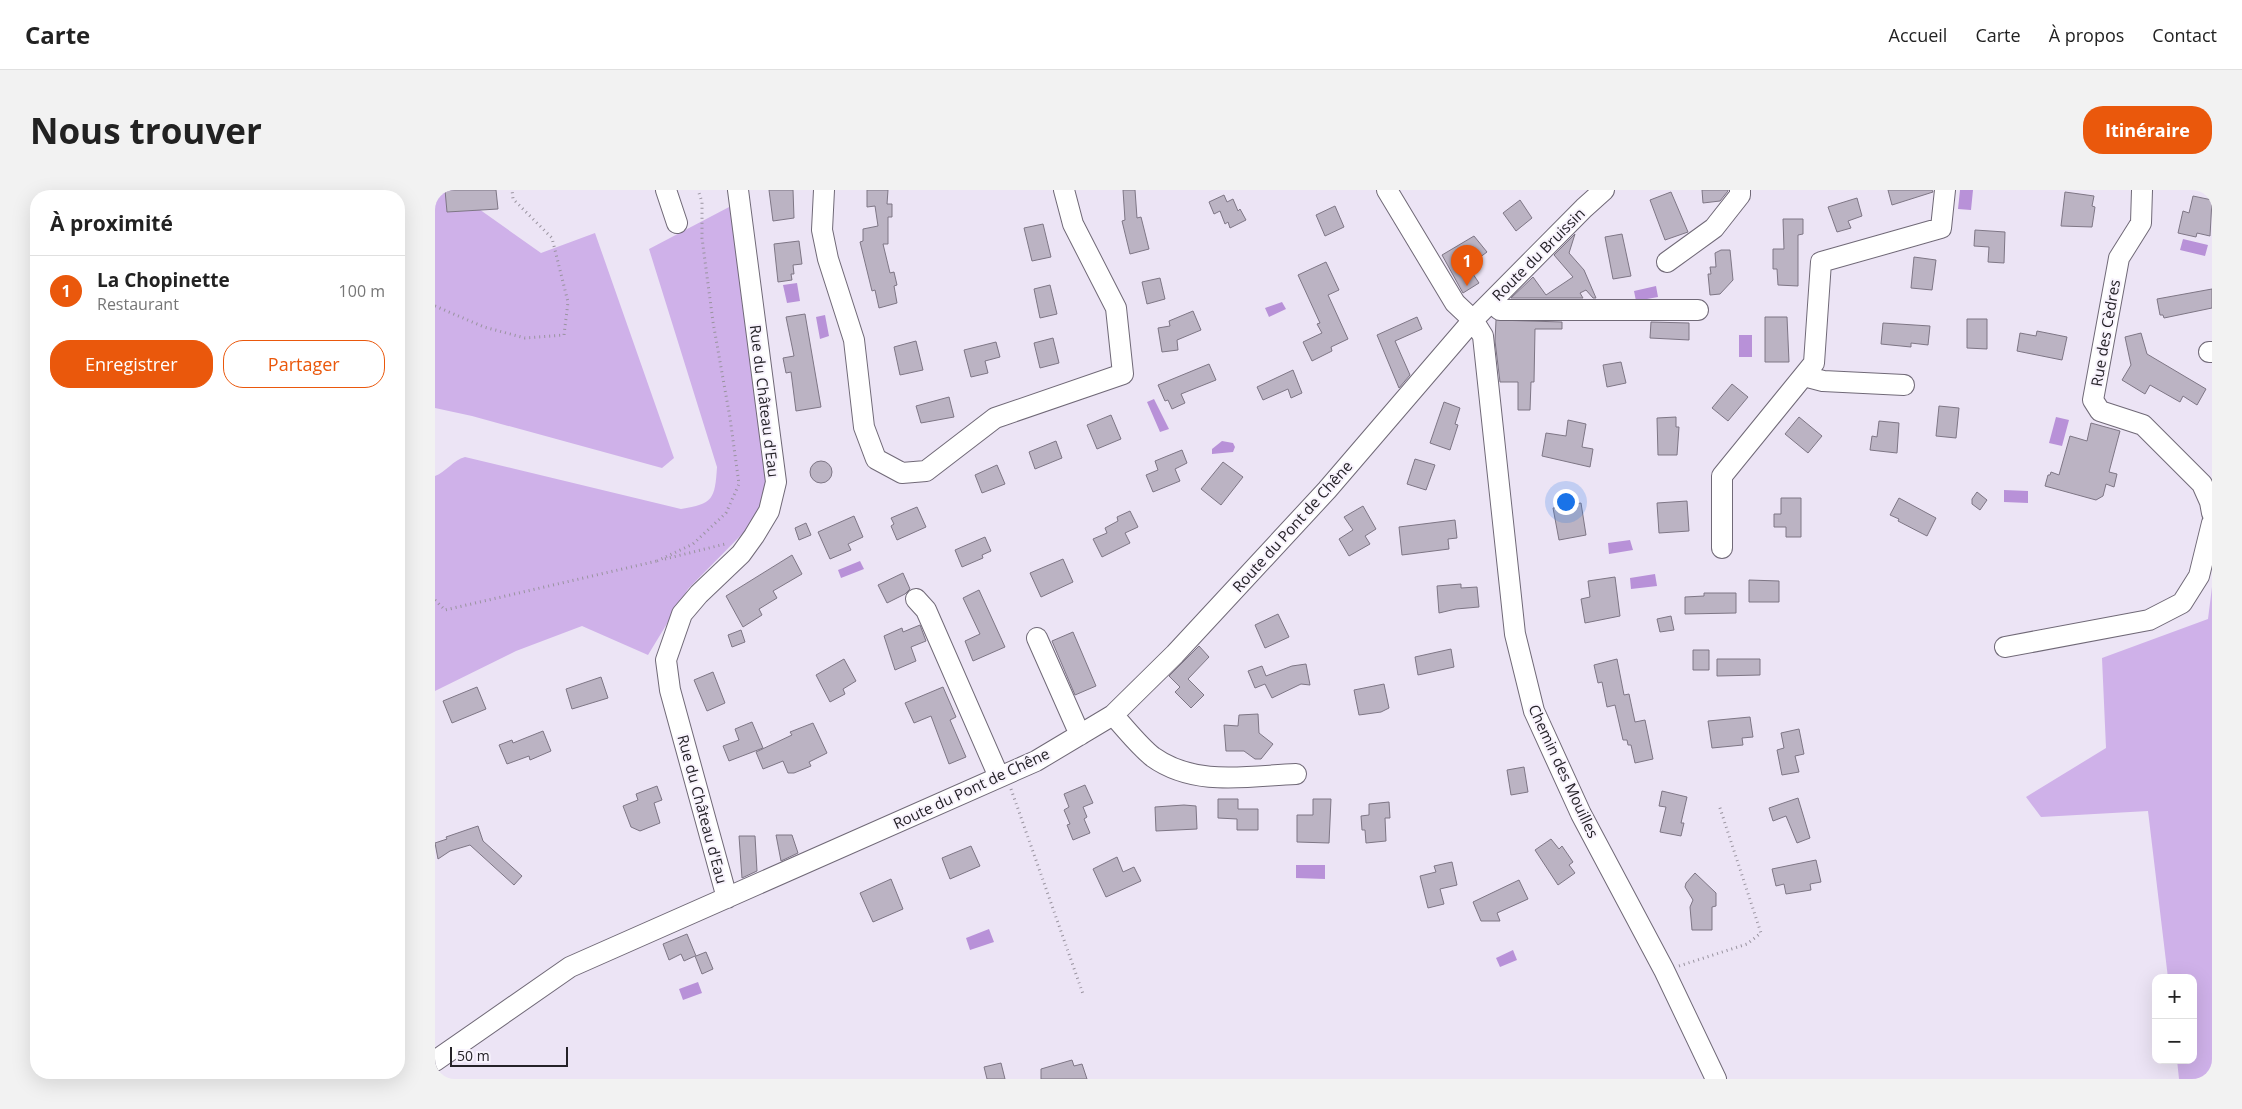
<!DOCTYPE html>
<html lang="fr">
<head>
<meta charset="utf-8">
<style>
  body { margin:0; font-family:"Open Sans",sans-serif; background:#f2f2f2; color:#222 }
  .controls { position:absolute; right:15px; bottom:15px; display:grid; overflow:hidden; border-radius:10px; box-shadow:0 5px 20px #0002 }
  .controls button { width:45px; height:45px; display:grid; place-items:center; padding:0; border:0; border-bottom:1px solid #e0e0e0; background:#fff; color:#222; font:25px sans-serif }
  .scale { position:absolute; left:15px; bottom:12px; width:118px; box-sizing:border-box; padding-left:5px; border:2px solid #252228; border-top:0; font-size:14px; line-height:18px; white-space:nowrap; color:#252228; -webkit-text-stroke:4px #f8f3fd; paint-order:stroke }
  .you { position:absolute; left:1130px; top:311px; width:18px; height:18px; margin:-12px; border:4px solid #fff; border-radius:50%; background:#1a73e8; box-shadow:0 0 0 8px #1a73e833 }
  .badge { display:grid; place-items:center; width:32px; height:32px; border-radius:50%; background:#ea580c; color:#fff; font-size:16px; font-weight:700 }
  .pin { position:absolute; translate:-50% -41px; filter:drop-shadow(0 1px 2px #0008) }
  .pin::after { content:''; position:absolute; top:26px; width:18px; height:15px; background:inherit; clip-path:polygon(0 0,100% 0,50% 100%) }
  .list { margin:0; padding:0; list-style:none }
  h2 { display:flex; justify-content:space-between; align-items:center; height:65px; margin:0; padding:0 20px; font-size:21px }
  h2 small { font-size:16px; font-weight:400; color:#767676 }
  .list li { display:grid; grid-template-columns:32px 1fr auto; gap:15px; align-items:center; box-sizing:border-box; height:70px; padding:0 20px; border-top:1px solid #e0e0e0 }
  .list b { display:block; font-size:19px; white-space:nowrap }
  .list p { margin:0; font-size:16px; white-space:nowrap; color:#767676 }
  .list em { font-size:16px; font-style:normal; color:#767676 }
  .actions { display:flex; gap:10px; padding:15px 20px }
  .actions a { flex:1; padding:11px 0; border:1px solid #ea580c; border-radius:20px; text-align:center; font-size:18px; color:#ea580c }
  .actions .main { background:#ea580c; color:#fff }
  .map { position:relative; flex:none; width:1777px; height:889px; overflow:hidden; border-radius:20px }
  header { display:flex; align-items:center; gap:30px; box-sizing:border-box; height:70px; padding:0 25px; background:#fff; border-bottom:1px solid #e0e0e0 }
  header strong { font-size:24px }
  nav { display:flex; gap:28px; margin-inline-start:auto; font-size:18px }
  .intro { display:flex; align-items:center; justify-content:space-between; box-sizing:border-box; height:120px; padding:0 30px }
  h1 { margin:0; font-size:35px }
  .button { padding:12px 22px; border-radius:20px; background:#ea580c; color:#fff; font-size:18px; font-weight:700 }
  main { display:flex; gap:30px; padding:0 30px }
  aside { flex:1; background:#fff; border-radius:20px; box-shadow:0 5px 20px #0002 }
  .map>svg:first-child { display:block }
  .green { fill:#cfb1e9 }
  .water { fill:#b891d8 }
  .building { fill:#bbb3c3; stroke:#7e7685 }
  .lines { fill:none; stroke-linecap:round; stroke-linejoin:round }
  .minor-casing { stroke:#706977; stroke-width:22 }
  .path { stroke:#99939f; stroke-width:3; stroke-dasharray:1 4; stroke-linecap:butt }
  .minor { stroke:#fff; stroke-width:20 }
  .labels { text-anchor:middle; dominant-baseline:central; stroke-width:4; stroke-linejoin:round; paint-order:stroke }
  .street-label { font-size:15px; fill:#252228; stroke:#f8f3fd }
</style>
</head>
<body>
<header>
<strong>Carte</strong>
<nav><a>Accueil</a><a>Carte</a><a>À propos</a><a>Contact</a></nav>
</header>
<div class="intro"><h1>Nous trouver</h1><a class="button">Itinéraire</a></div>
<main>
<aside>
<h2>À proximité<small></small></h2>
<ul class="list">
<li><span class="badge">1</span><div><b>La Chopinette</b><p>Restaurant</p></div><em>100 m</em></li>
</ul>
<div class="actions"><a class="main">Enregistrer</a><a>Partager</a></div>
</aside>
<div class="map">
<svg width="1777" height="889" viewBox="0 0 1777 889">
  <rect width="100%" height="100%" fill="#ece4f5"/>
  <path class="green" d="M0,0H32L34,12L106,63L160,43L239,268L227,278L37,226L0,218Z
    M296,16L333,310L317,334L253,399L213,465L147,436L81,461L0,501V286C11,282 18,270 30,267L246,319C278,314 280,309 282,277L214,59Z
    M1777,397V889H1744L1742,870H1758V788H1733L1713,621L1606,627L1591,607L1671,558L1667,468L1773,429Z"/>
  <path class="water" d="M1525,0H1538L1536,20L1523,19Z
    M1748,49L1773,55L1770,66L1745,60Z
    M362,93L365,111L352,113L348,95Z
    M1221,96L1223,107L1201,111L1199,101Z
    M847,112L851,119L834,127L830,118Z
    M390,125L394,146L385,149L381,127Z
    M1304,145H1317V167H1304Z
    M719,209L734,239L725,242L712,212Z
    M1621,227L1634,230L1627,256L1614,253Z
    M787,251L798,253L800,257L798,262L777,264V259Z
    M1569,300L1593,301V313L1569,312Z
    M1195,350L1198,360L1174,364L1173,353Z
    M425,371L429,379L406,388L403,380Z
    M1220,384L1222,396L1196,399L1195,388Z
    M861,675H890V689L861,688Z
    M554,739L559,752L535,760L531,748Z
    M1078,760L1082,770L1065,777L1061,768Z
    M263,792L267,803L248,810L244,799Z"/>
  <path class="building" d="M10,0H61L63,19L12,22Z
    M334,0H358L359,28L338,31Z
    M432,0H453L452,14H457V27H453V54H448L455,83L459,82L462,95L459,96L462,113L444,118L440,100L437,101L425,52L428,51V39L443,36L440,16L432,17Z
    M688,0H700L702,28L706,27L714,59L695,64L687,31L690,30Z
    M1267,0H1293V1L1285,11L1268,13Z
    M1453,0H1497L1498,2L1457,15Z
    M1236,2L1253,42L1230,50L1215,10Z
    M1630,2L1659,6L1657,16L1660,17L1657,37L1626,36Z
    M789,5L792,12L798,9L803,21L805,19L811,30L795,38L793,32L790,34L785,21L779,24L774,12Z
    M1758,6L1777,10L1775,46L1762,43L1761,47L1743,43L1748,21L1754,23Z
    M1422,8L1427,26L1413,31L1416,38L1402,42L1393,17Z
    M1085,10L1097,28L1081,41L1068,23Z
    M900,16L909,37L890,46L881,25Z
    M1348,29H1368V44L1363,45V96L1343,95L1342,79H1338V59H1349Z
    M608,34L616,67L597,71L589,38Z
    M1540,40L1570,42L1569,73L1553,72L1554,57L1539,56Z
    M1140,44L1134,63L1149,80L1161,108H1158L1151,100L1145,103L1148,108H1076L1098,87L1111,105L1138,87L1119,65Z
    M1187,44L1196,86L1178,89L1170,47Z
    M1039,46L1052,62L1036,74L1039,79L1036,81L1044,93L1028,103L1007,65Z
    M364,51L367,74L358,75L359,84H356L357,90L343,92L339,54Z
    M1286,60H1295L1298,90L1285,104L1275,105L1273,84H1276L1275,77H1281L1280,63Z
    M1479,67L1501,70L1497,100L1476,98Z
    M891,72L904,100L893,105L913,149L896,157L897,161L877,171L868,152L887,143L882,134L885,133L863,85Z
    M725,88L730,109L712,114L707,92Z
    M615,95L622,124L605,128L599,99Z
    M1777,99V118L1729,128L1728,125H1725L1722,109Z
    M758,121L766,140L742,150L743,160L727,162L723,138L735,136L734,131Z
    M370,124L386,217L361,221L356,182L351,183L348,168L359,166L351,127Z
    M982,127L987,139L960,151L975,185L964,198L942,145Z
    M1330,127H1352L1354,172H1330Z
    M1532,129H1552V159L1532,158Z
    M1061,130L1127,132V139H1100L1099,192H1096L1095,220H1083V192H1065L1060,151Z
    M1216,132L1254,133V150L1215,148Z
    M1448,133L1495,136L1493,155L1476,153V157L1446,154Z
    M1602,141L1632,147L1627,170L1582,161L1585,143L1601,146Z
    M1706,143L1712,164L1771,199L1762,215L1748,206L1745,212L1715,195L1710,204L1687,190L1696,175L1690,147Z
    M618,148L624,173L605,178L599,153Z
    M481,151L488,180L465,185L459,157Z
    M561,152L565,167L550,171L553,183L536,187L529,160Z
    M1186,172L1191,193L1172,197L1168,175Z
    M774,174L781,190L746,204L750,213L737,219L733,210L730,211L723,195Z
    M858,180L867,203L856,208L853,199L828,210L822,197Z
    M1297,194L1313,207L1293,231L1277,218Z
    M514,207L519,227L486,233L481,216Z
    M1009,212L1025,218L1020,234L1023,235L1015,260L995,253Z
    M1504,216L1524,218L1521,248L1501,246Z
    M676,225L686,249L662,259L652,235Z
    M1241,227V237H1244L1242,265H1223L1222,228Z
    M1364,227L1387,246L1373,263L1350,244Z
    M1133,230L1151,234L1147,257L1158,259L1155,277L1107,266L1111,243L1131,246Z
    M1444,231L1464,233L1462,263L1435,260L1437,246L1442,247Z
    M1656,233L1685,241L1674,282L1682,284L1679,297L1671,294L1668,306L1661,310L1610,296L1613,285H1615L1616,282L1624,285L1635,246L1652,251Z
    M621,251L627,268L600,279L594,262Z
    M747,260L752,273L740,279L745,291L718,302L711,285L723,280L720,271Z
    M980,269L1000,275L991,300L972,294Z
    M375 282a11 11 0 1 1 22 0a11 11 0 1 1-22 0Z
    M788,272L808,287L786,315L766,299Z
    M562,275L570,294L547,303L540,285Z
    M1542,302L1552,310L1545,320L1537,314V309Z
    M1346,308H1366V347H1351V337H1339V324H1346Z
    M1464,308L1501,328L1492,346L1463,331L1464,329L1455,325Z
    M1252,311L1254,341L1224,343L1222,313Z
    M1146,313L1151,345L1124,350L1118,318Z
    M928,316L941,339L930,346L935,354L914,366L904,349L918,340L909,327Z
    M482,317L491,337L462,350L456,336L459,334L456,328Z
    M695,321L703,337L690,343L695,353L667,367L658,349L672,343L670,338L683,331L682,327Z
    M419,326L428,347L413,354L416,360L395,369L383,342Z
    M1020,330L1022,348L1013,349L1014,359L967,365L964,337Z
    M371,333L376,345L364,350L360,338Z
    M550,347L556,361L547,365L548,368L527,377L520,360Z
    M357,365L367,384L338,401L342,408L324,419L327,425L308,437L291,406Z
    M628,369L638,392L606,407L595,383Z
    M468,383L475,399L470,404L452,413L443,395Z
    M1180,387L1185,426L1150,433L1146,409L1155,407L1153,391Z
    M1314,390L1344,391V412H1314Z
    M1026,394V398L1042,397L1044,417L1021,419L1004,423L1002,396Z
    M544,400L570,457L538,471L530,451L545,444L528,408Z
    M1269,403H1301V423L1250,424V407L1269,406Z
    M843,424L854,447L830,458L820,435Z
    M1236,426L1239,440L1225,442L1222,429Z
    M485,435L491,451L476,457L481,471L460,480L449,446L467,438L468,442Z
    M306,440L310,452L297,457L293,445Z
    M638,442L661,496L640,505L617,451Z
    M764,456L774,467L753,489L769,505L756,518L740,502L745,497L734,486Z
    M1016,459L1019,477L983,485L980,467Z
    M1258,460H1274V480H1258Z
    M409,469L421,491L408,499L410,504L395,512L381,485Z
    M1182,469L1189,505L1194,504L1200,532L1210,530L1218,569L1200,573L1196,555H1193L1192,550H1188L1180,515L1172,517L1167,492L1163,493L1159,475Z
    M1282,469H1325V485L1282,486Z
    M871,474L875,495L866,494L837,508L830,494L820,498L813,481L827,476L831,486L857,476Z
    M278,482L290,513L272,521L259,490Z
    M166,487L173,508L137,519L131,499Z
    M949,494L954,518L946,522L924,525L919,500Z
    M42,497L51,519L17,533L8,511Z
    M508,497L521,527L515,530L531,567L514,574L496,526L479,533L470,513Z
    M823,524L824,543L838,554L826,569H820L809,561H791L789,535L803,536L804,525Z
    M1315,527L1318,547L1307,548L1308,555L1277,558L1273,531Z
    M317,532L328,558L294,571L288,556L304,550L300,539Z
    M378,533L392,563L374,572L376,576L359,583H353L348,571L328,579L321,562L357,545L355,542Z
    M1364,539L1369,564L1360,566L1364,582L1347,585L1342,560L1349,558L1346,543Z
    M108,541L116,561L95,570L94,566L72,574L64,555L77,550L78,553Z
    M1089,577L1093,602L1076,605L1072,580Z
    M650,595L658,613L648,617L652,627L649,629L655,643L638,650L632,635L635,634L629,620L634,617L629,604Z
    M222,596L227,610L219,613L225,633L205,641L196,637L188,616L203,610L201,604Z
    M1227,601L1252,607L1246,633H1249L1246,646L1225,642L1231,617L1224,616Z
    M1363,608L1375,648L1362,653L1351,626L1338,631L1334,618Z
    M783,609H803V619H823V640H802V629L783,628Z
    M878,609H896L894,653L862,652V625H878Z
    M954,612L955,628H950L951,651L931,653L930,640H927L926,626L934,625V614Z
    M749,615L761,616L762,639L721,641L720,617Z
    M43,636L48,651L87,686L79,695L35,655L15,661L3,669L0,653L12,649L11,647Z
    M341,645H357L363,663L346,671Z
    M304,646H320L322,681L307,688Z
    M1116,649L1124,659L1127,656L1138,672L1134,675L1140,683L1123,695L1100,660Z
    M536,656L545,676L515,689L507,668Z
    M682,667L688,682L699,677L706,691L671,707L658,679Z
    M1381,670L1386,692L1375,694L1376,700L1351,704L1349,694L1341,696L1337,679Z
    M1017,672L1022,695L1005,699L1009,714L993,718L985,686L1001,682L999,676Z
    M1260,683L1281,703V716L1277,717V740H1257L1255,717L1258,710L1250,697L1251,693Z
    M456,689L468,719L438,732L425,703Z
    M1084,690L1093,709L1062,723L1065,731H1046L1038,712Z
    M252,744L261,766L271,762L278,779L267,784L260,766L249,771L246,764L234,770L228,754Z
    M637,870L639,876L647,874L652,889H606V879Z
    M566,873L570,889H552L549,877Z"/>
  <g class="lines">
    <defs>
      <path id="minor" d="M231,0L242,33
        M389,0L387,40L393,69L419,150L429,237L441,269L467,283L491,281L560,228L688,184L681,118L638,34L629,0
        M952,0L1020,113L1038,130L1048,146L1080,444L1099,521L1146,624L1229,780L1281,889
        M1707,0L1706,33L1684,68L1658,210L1665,221L1708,235L1767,294L1775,312L1777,323
        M1232,72L1279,38L1305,5V0
        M1056,112L1065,120H1263
        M1774,162H1777
        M1369,186L1388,191L1469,195
        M1287,358V286L1379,173L1386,72L1506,38L1510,0
        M481,409L491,420L564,587
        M602,448L645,545
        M1570,457L1714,430L1747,413L1764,386L1777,333
        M678,525C691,539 704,556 718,567C760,597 813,586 861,584
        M292,708L235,500L231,470L247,424L264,404L306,364L319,346L334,321L341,292L303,0
        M0,871L135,777L601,571L678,525L740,464L892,300L1038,130L1149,18L1169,0"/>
    </defs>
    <use href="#minor" class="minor-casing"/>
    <path class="path" d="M0,116L49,137L90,148L129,145L133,112L117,48L78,9L77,0
      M230,369L290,354
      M222,371L258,354L291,323L304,294L295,228L278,132L267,48V12L263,0
      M0,410L10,420L222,371
      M576,599L648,804
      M1244,776L1312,754L1326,743L1284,615"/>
    <use href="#minor" class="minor"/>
  </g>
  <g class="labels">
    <g class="street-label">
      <text transform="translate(1103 64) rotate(-45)">Route du Bruissin</text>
      <text transform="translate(1670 143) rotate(-80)">Rue des Cèdres</text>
      <text transform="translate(330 211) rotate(83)">Rue du Château d'Eau</text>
      <text transform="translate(857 336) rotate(-48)">Route du Pont de Chêne</text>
      <text transform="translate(1129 581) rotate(65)">Chemin des Mouilles</text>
      <text transform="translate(536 598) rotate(-25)">Route du Pont de Chêne</text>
      <text transform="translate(268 619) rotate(75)">Rue du Château d'Eau</text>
    </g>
  </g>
</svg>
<div class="controls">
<button>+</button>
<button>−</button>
</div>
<div class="scale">50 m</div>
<div class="you"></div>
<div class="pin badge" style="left:1032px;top:96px">1</div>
</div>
</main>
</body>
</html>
